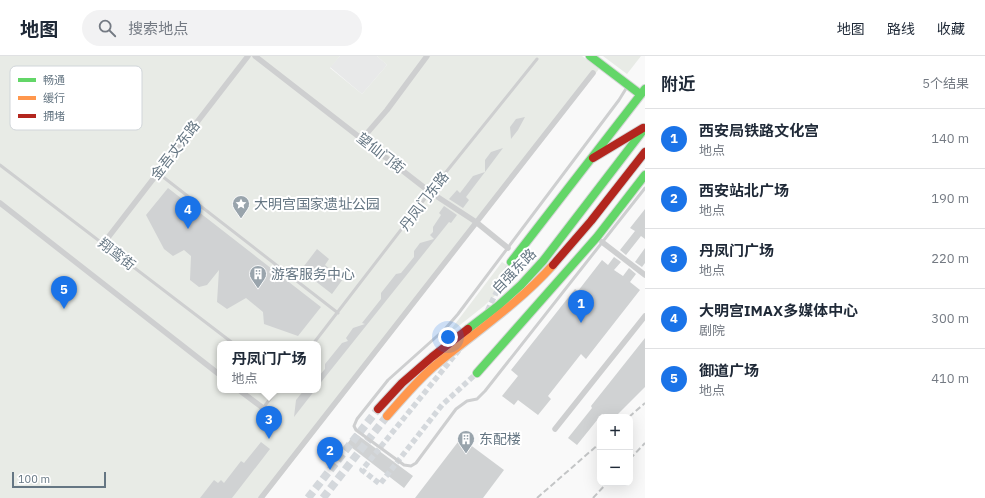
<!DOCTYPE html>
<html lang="zh">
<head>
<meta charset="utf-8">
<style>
  body { margin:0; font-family:"IBM Plex Sans","Noto Sans SC",sans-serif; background:#f2f2f3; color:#1f2937 }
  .controls { position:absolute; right:12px; bottom:12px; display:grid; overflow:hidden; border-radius:8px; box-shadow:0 4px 16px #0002 }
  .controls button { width:36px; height:36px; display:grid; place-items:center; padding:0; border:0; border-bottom:1px solid #e0e1e3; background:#fff; color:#1f2937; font:20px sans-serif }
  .scale { position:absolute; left:12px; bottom:10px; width:94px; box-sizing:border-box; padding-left:4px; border:2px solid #657683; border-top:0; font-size:11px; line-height:14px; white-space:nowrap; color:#657683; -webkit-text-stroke:3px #fff; paint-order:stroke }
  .you { position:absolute; left:448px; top:281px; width:14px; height:14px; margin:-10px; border:3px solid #fff; border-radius:50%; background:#1a73e8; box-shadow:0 0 0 6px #1a73e833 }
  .badge { display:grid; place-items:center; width:26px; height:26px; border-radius:50%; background:#1a73e8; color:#fff; font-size:13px; font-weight:700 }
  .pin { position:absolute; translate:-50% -33px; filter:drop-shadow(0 1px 2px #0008) }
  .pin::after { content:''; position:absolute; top:21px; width:14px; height:12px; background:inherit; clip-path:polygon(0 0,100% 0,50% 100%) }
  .popup { position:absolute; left:217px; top:285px; width:104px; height:52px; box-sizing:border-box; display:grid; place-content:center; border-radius:8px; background:#fff; filter:drop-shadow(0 1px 3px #0005); font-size:13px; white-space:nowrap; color:#747a83 }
  .popup b { font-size:15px; color:#1f2937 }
  .popup::after { content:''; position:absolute; left:50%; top:100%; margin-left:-8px; border:8px solid transparent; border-top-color:#fff }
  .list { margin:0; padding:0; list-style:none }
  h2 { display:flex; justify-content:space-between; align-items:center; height:52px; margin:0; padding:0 16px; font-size:17px }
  h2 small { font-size:13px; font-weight:400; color:#747a83 }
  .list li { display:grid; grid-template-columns:26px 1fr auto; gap:12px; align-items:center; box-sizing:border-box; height:60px; padding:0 16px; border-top:1px solid #e0e1e3 }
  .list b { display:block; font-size:15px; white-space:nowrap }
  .list p { margin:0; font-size:13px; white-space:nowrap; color:#747a83 }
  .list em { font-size:13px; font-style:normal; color:#747a83 }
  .icon { flex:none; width:22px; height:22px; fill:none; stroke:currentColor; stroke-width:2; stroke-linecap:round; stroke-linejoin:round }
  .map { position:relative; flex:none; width:645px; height:442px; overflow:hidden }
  header { display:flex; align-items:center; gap:24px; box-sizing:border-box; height:56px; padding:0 20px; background:#fff; border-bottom:1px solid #e0e1e3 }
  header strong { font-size:19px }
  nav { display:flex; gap:22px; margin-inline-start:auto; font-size:14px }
  .search { width:280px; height:36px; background:#f2f2f3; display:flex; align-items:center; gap:10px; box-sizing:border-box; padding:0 14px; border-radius:22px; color:#747a83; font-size:15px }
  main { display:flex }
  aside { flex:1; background:#fff }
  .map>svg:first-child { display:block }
  .built { fill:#e8e9e9 }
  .green { fill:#e8ebe6; fill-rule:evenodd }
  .building { fill:#d0d2d3 }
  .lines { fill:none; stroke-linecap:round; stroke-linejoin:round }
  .street-tunnel { stroke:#d4d8dc; stroke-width:5.5; stroke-dasharray:5.5 3; stroke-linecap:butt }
  .secondary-tunnel { stroke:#d4d8dc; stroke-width:8; stroke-dasharray:8 4; stroke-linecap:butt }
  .fast-casing { stroke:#d5d6d7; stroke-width:10 }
  .slow-casing { stroke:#d5d6d7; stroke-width:10 }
  .jam-casing { stroke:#d5d6d7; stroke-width:10 }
  .lane { stroke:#cecfd0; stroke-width:3 }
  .street { stroke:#cecfd0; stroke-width:5.5 }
  .fast { stroke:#63d668; stroke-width:8 }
  .slow { stroke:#ff974d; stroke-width:8 }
  .jam { stroke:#b3261e; stroke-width:8 }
  .rail { stroke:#c3c5c6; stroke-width:2; stroke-dasharray:6 3; stroke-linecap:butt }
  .labels { text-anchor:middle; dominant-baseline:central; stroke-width:4; stroke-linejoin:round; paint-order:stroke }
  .street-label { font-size:14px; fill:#657683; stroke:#fff }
  .poi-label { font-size:14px; fill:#657683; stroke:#fff; text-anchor:start }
  .key { fill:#fff; stroke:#d1d6da; stroke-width:1 }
  .key-label { font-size:11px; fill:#657683 }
</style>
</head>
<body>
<header>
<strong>地图</strong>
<div class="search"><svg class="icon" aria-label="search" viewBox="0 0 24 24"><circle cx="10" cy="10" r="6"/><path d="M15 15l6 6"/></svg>搜索地点</div>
<nav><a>地图</a><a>路线</a><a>收藏</a></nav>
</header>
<main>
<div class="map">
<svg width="645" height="442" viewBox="0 0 645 442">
  <rect width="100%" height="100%" fill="#f9f9f9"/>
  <path class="built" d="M340,0H377L387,9L362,38L330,11Z"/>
  <path class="green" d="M0,0H340L330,12L362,38L387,9L377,0H582L599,13L264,442H0ZM220,288H318V334H220Z
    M603,0H641L627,18Z
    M530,194L536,201L484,250L446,280L502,206L514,214Z"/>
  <path class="building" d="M525,61L518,74L511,83L510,71L516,63Z
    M503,92L485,116V104L491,96Z
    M485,116L466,141L469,144L463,152L449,143L457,134L460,137L473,120Z
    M168,132L321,251L298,280L264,268L263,256L246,242L227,253L217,246L219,214L207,229L199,231L190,224L191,200L184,194L173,200L164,193L146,159Z
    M444,150L457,159L451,167L449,166L318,330V321L325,313V308L342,287L348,285L346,282L353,272L365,268L362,267L381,243V237L396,218L401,217L414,201V195L420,187L434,183L430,179L433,176V171L441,159L439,157Z
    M645,153V183L641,180L626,199L620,194L635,175L630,172Z
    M645,192V207L642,211L635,206Z
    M317,193L329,203L325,209L343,223L332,238L301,214Z
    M614,201L621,206L614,214L623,220L629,212L636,218L630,226L640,234L586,303L581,298L548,340L551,343L538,359L518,344L514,349L502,340L518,320L511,314L575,233L578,235L602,204L608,209Z
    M645,282V331L615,361H606L602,358L577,389L568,382L592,352L591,350Z
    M304,334H315L294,361L296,344Z
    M355,377L413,420L404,432L347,388Z
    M461,382L504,414L483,442H415Z
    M261,386L270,393L232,442H200L214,424L218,427L221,424L224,427L241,405L244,407Z"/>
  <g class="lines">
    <path class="street-tunnel" d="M474,276L481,268L511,206
      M459,294L362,414L380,428L442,349L477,317"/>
    <path class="secondary-tunnel" d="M308,442L378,353
      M323,442L387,360"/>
    <defs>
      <path id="fast" d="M590,0L640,38
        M511,206L645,33
        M468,273L498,250L521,229L543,205L645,72
        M477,317L597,181L645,119"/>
      <path id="slow" d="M387,360C403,342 419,322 438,307C477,275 519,247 553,209"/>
      <path id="jam" d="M593,102L643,72
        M553,209L591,165L645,96
        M378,353L402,327L432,301L468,273"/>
    </defs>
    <use href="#fast" class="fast-casing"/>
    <use href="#slow" class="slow-casing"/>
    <use href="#jam" class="jam-casing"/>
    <path class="lane" d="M627,31L619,44L458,258L445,273L388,324L357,363L354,370L356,374L404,409L411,410L416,407L456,353L467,345L477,343L485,335L645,132
      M0,109L234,288
      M158,117L338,257
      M313,288L430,136L537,3
      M263,352L277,334"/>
    <path class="street" d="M255,0L430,136L476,166L508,192
      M362,83L387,54L427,0
      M0,147L220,319
      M602,186L645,219
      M103,188L248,0
      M239,334L263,352
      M555,373L645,260
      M261,442L593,17"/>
    <use href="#fast" class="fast"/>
    <use href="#slow" class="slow"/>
    <use href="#jam" class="jam"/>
    <path class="rail" d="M629,361L645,347
      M630,403L645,387
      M537,442L600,387
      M593,442L607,427"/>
  </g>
  <defs>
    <symbol id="sight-pin" viewBox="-11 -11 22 30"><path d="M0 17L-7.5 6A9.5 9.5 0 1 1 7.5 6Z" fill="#99a4ac" stroke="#fff"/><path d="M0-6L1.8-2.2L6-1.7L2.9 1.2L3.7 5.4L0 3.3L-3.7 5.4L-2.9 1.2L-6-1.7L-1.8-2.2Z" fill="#fff"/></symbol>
    <symbol id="building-pin" viewBox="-11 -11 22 30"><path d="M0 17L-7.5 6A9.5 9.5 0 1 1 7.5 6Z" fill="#99a4ac" stroke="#fff"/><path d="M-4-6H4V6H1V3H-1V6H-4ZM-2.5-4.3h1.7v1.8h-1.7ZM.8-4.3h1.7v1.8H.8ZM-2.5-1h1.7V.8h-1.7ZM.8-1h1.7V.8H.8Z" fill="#fff"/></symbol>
  </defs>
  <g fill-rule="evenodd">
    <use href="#sight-pin" x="231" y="138" width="20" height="27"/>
    <use href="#building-pin" x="248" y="208" width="20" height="27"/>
    <use href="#building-pin" x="456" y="373" width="20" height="27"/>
  </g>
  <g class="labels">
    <g class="street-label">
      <text transform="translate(175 94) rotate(-52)">金吾丈东路</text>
      <text transform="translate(381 97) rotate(38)">望仙门街</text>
      <text transform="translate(424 145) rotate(-52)">丹凤门东路</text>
      <text transform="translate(117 198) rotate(38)">翔鸾街</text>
      <text transform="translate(514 215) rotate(-46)">自强东路</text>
    </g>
    <g class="poi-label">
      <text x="254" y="148">大明宫国家遗址公园</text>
      <text x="271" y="218">游客服务中心</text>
      <text x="479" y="383">东配楼</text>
    </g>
  </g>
  <rect x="10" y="10" width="132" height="64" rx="6" class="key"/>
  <rect x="18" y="22" width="18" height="4" fill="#63d668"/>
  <rect x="18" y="40" width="18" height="4" fill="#ff974d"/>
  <rect x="18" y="58" width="18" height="4" fill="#b3261e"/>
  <g class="key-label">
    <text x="43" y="28">畅通</text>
    <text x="43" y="46">缓行</text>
    <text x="43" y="64">拥堵</text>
  </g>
</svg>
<div class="controls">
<button>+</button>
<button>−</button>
</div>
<div class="scale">100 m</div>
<div class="you"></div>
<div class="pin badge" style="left:581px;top:267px">1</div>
<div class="pin badge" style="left:330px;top:414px">2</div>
<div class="pin badge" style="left:269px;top:383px">3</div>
<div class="popup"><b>丹凤门广场</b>地点</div>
<div class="pin badge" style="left:188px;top:173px">4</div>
<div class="pin badge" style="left:64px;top:253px">5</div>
</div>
<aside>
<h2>附近<small>5个结果</small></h2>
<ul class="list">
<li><span class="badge">1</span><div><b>西安局铁路文化宫</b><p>地点</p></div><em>140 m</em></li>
<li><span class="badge">2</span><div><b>西安站北广场</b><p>地点</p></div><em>190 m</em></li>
<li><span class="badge">3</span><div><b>丹凤门广场</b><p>地点</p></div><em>220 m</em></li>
<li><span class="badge">4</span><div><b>大明宫IMAX多媒体中心</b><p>剧院</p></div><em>300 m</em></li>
<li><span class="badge">5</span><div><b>御道广场</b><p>地点</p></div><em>410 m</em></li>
</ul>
</aside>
</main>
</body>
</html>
